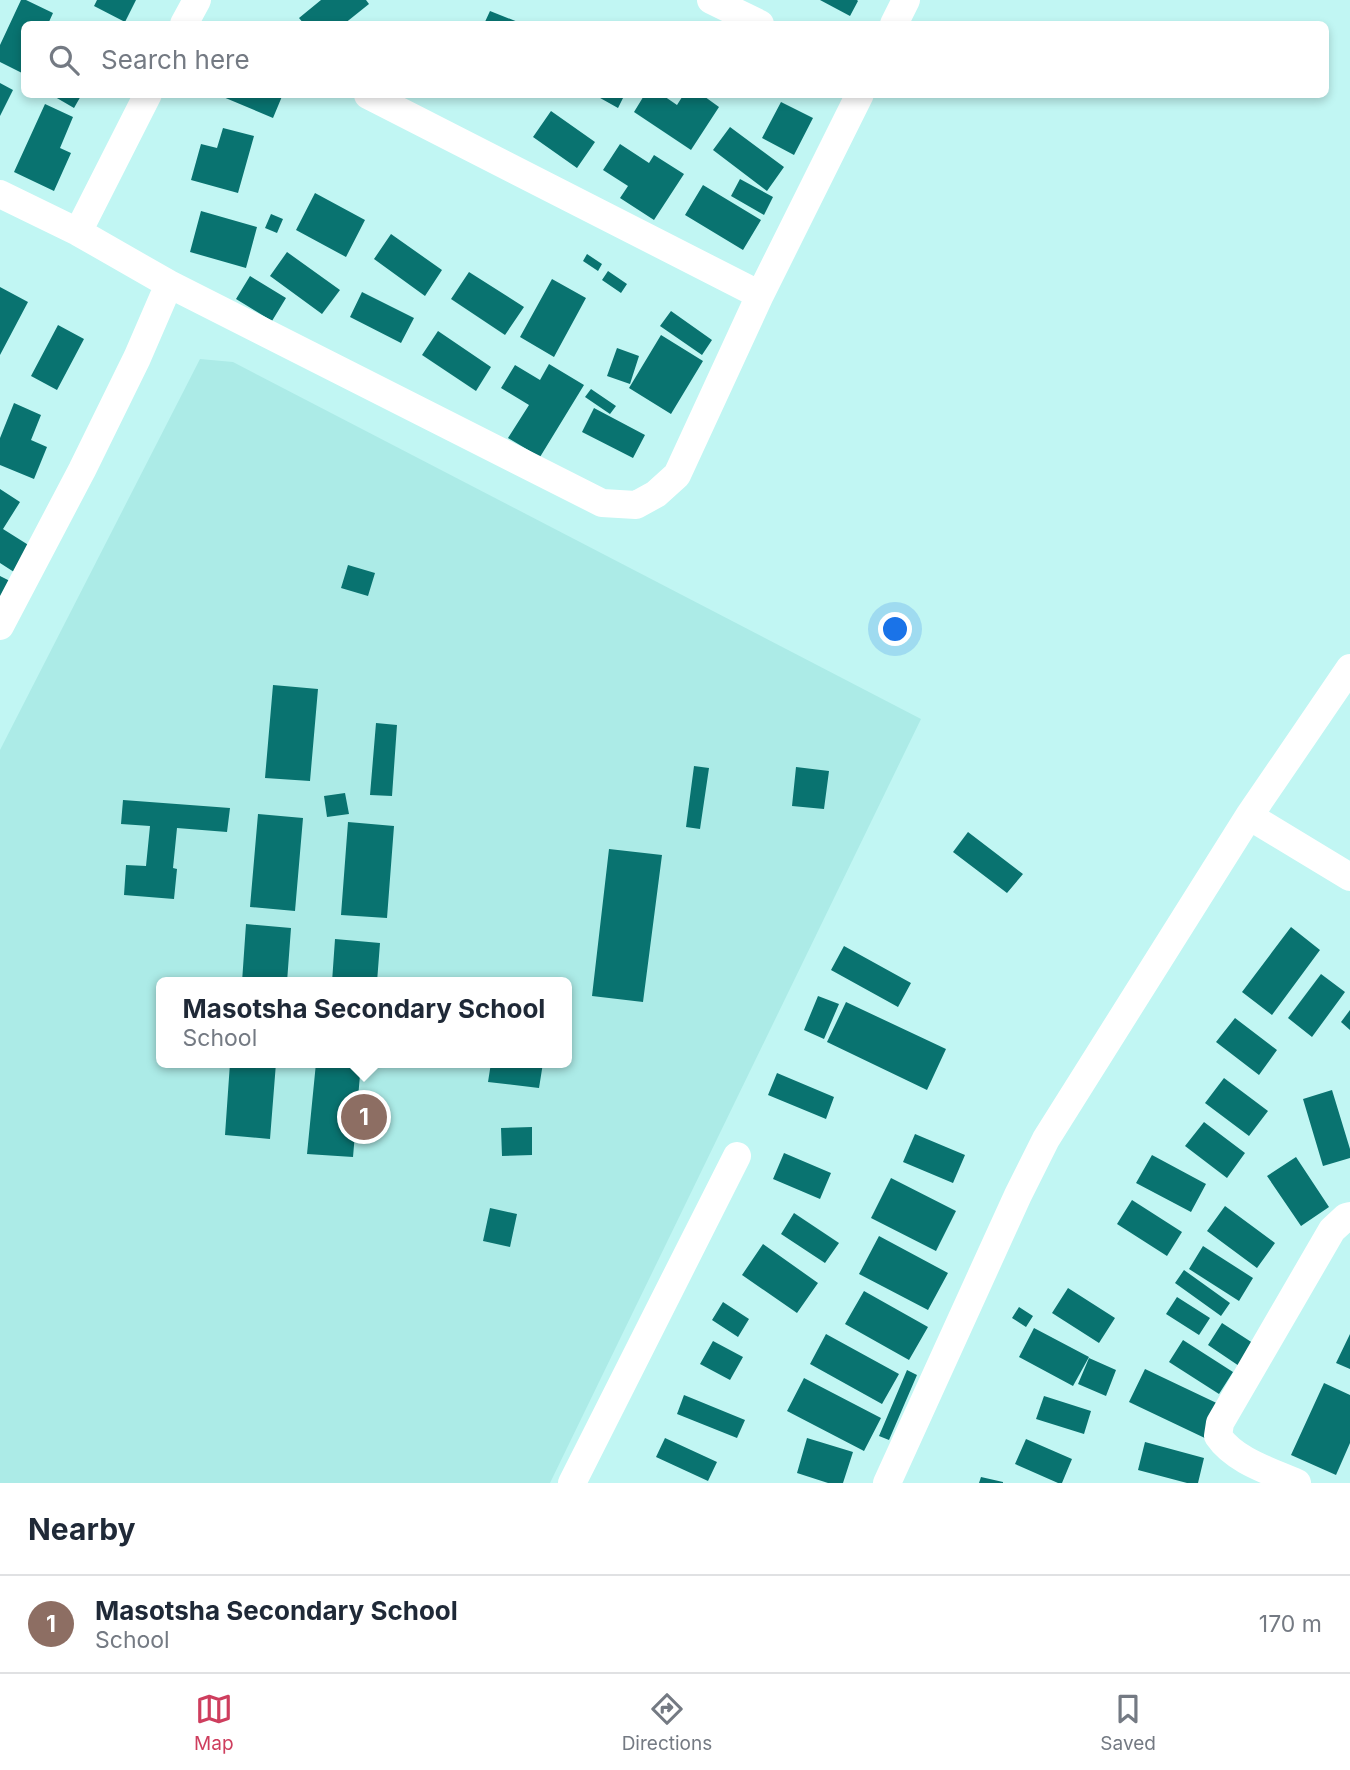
<!DOCTYPE html>
<html lang="en">
<head>
<meta charset="utf-8">
<style>
  body { margin:0; font-family:Inter,sans-serif; background:#f2f2f3; color:#1f2937 }
  .you { position:absolute; left:896px; top:630px; width:24px; height:24px; margin:-18px; border:5px solid #fff; border-radius:50%; background:#1a73e8; box-shadow:0 0 0 10px #1a73e833 }
  .badge { display:grid; place-items:center; width:46px; height:46px; border-radius:50%; background:#ce3e5e; color:#fff; font-size:23px; font-weight:700 }
  .pin { position:absolute; translate:-50% -50%; border:4px solid #fff; box-shadow:0 2px 7px #0006 }
  .popup { position:absolute; left:156px; top:977px; width:416px; height:91px; box-sizing:border-box; display:grid; place-content:center; border-radius:10px; background:#fff; filter:drop-shadow(0 2px 5px #0005); font-size:23px; white-space:nowrap; color:#747a83 }
  .popup b { font-size:26px; color:#1f2937 }
  .popup::after { content:''; position:absolute; left:50%; top:100%; margin-left:-14px; border:14px solid transparent; border-top-color:#fff }
  .list { margin:0; padding:0; list-style:none }
  h2 { display:flex; justify-content:space-between; align-items:center; height:91px; margin:0; padding:0 28px; font-size:30px }
  h2 small { font-size:23px; font-weight:400; color:#747a83 }
  .list li { display:grid; grid-template-columns:46px 1fr auto; gap:21px; align-items:center; box-sizing:border-box; height:98px; padding:0 28px; border-top:2px solid #e0e1e3 }
  .list b { display:block; font-size:26px; white-space:nowrap }
  .list p { margin:0; font-size:23px; white-space:nowrap; color:#747a83 }
  .list em { font-size:23px; font-style:normal; color:#747a83 }
  .icon { flex:none; width:38px; height:38px; fill:none; stroke:currentColor; stroke-width:2; stroke-linecap:round; stroke-linejoin:round }
  .map { position:relative; flex:none; width:1350px; height:1483px; overflow:hidden }
  .search { position:absolute; background:#fff; box-shadow:0 4px 10px #0003; left:21px; right:21px; top:21px; height:77px; display:flex; align-items:center; gap:18px; box-sizing:border-box; padding:0 24px; border-radius:10px; color:#747a83; font-size:26px }
  .sheet { height:189px; background:#fff }
  nav { display:flex; justify-content:space-around; align-items:center; box-sizing:border-box; height:98px; border-top:2px solid #e0e1e3; background:#fff; font-size:19px; color:#747a83 }
  nav a { display:grid; justify-items:center; gap:4px }
  nav .on { color:#ce3e5e }
  .map>svg:first-child { display:block }
  .built { fill:#acebe7; fill-rule:evenodd }
  .building { fill:#097370 }
  .lines { fill:none; stroke-linecap:round; stroke-linejoin:round }
  .street { stroke:#fff; stroke-width:28 }
</style>
</head>
<body>
<div class="map">
<svg width="1350" height="1483" viewBox="0 0 1350 1483">
  <rect width="100%" height="100%" fill="#c1f6f3"/>
  <path class="built" d="M200,359L233,362L921,719L550,1483H0V750ZM161,982H567V1063H161Z"/>
  <path class="building" d="M21,0H26L53,13L48,24H24V74L0,62V45Z
    M97,0H136L125,22L94,6Z
    M321,0H366L369,4L344,24H304L299,18Z
    M820,0H857L858,1L850,16Z
    M490,11L523,24H484Z
    M0,83L13,90L0,116Z
    M50,94H82L74,108Z
    M216,94H283L273,118Z
    M593,94H625L618,108Z
    M645,94H661L677,105L684,94H701L719,107L691,150L634,112Z
    M781,102L813,118L794,155L762,138Z
    M45,104L73,117L60,148L71,153L54,191L14,172Z
    M551,111L595,142L577,168L533,137Z
    M730,127L784,167L767,191L713,150Z
    M223,128L254,136L238,193L191,180L201,144L217,148Z
    M620,144L649,163L654,155L684,174L654,220L620,198L628,186L603,170Z
    M740,179L773,197L764,215L731,196Z
    M703,185L761,220L743,250L685,215Z
    M315,193L365,220L346,257L296,230Z
    M201,211L257,227L246,268L190,252Z
    M271,214L283,219L277,233L265,228Z
    M391,234L442,270L425,296L374,259Z
    M287,252L340,290L322,314L270,276Z
    M587,254L602,264L598,271L583,261Z
    M608,271L627,284L621,293L602,280Z
    M469,272L524,307L505,335L451,299Z
    M250,276L286,298L272,321L236,299Z
    M552,279L586,298L554,357L520,337Z
    M0,287L28,302L0,355Z
    M362,292L414,318L401,343L350,317Z
    M671,311L712,340L702,355L660,326Z
    M58,325L84,339L57,390L31,376Z
    M438,331L491,367L476,391L422,355Z
    M661,335L703,361L671,414L629,388Z
    M617,348L639,356L630,384L607,376Z
    M549,364L584,385L540,457L508,438L529,405L501,388L515,365L540,380Z
    M591,389L616,406L610,414L585,397Z
    M14,403L41,415L31,440L47,447L34,479L0,465V438Z
    M594,408L645,435L633,458L582,432Z
    M0,489L20,502L3,529L30,546L14,572L0,563Z
    M348,565L375,573L368,596L341,588Z
    M0,576L10,581L0,601Z
    M273,685L318,689L310,781L265,778Z
    M376,723L397,725L392,796L370,795Z
    M694,766L709,768L700,829L686,827Z
    M796,767L829,771L824,809L792,806Z
    M345,793L349,814L327,817L324,796Z
    M123,800L230,808L227,832L177,828L173,868L177,869L174,899L124,895L126,865L146,866L150,826L121,824Z
    M258,814L303,818L295,911L250,907Z
    M348,822L394,826L387,918L341,915Z
    M968,832L1023,874L1007,893L953,852Z
    M609,849L662,855L643,1002L592,996Z
    M246,924L291,928L287,982H242Z
    M1291,927L1320,950L1272,1015L1242,992Z
    M335,939L380,943L377,982H332Z
    M844,946L911,983L898,1007L831,970Z
    M1321,974L1345,992L1312,1037L1288,1018Z
    M818,996L839,1004L824,1039L804,1030Z
    M846,1002L946,1049L927,1090L827,1042Z
    M1350,1010V1030L1341,1022Z
    M1235,1018L1277,1050L1259,1075L1216,1042Z
    M230,1063H276L270,1139L225,1135Z
    M316,1063H361L353,1157L307,1154Z
    M491,1063H543L539,1088L488,1082Z
    M777,1073L834,1097L826,1119L768,1095Z
    M1224,1078L1268,1111L1249,1136L1205,1103Z
    M1332,1090L1350,1149V1158L1323,1166L1303,1099Z
    M1204,1122L1245,1153L1227,1178L1185,1146Z
    M532,1127V1155L502,1156L501,1128Z
    M915,1134L965,1155L953,1183L903,1162Z
    M784,1153L831,1173L820,1199L773,1179Z
    M1152,1155L1206,1184L1191,1212L1136,1183Z
    M1296,1157L1329,1207L1301,1226L1267,1176Z
    M891,1178L956,1211L936,1251L871,1218Z
    M1132,1200L1182,1232L1167,1256L1117,1224Z
    M1225,1206L1275,1243L1257,1268L1207,1231Z
    M490,1208L517,1214L510,1247L483,1241Z
    M794,1213L839,1243L825,1263L781,1234Z
    M879,1236L948,1273L928,1310L859,1274Z
    M763,1244L818,1283L797,1313L742,1275Z
    M1203,1246L1253,1278L1239,1301L1189,1269Z
    M1184,1270L1230,1303L1221,1316L1175,1283Z
    M1068,1288L1115,1318L1099,1343L1052,1313Z
    M864,1291L928,1327L909,1360L845,1324Z
    M1177,1297L1210,1318L1199,1335L1166,1314Z
    M723,1302L749,1319L738,1337L712,1320Z
    M1019,1307L1033,1316L1026,1327L1012,1318Z
    M1222,1323L1259,1347L1245,1370L1208,1345Z
    M1034,1328L1089,1357L1073,1386L1019,1357Z
    M826,1334L899,1374L882,1404L810,1364Z
    M1350,1334V1369L1336,1363Z
    M1183,1340L1233,1372L1219,1394L1169,1362Z
    M713,1341L743,1357L730,1380L700,1364Z
    M1089,1358L1116,1370L1106,1396L1078,1384Z
    M1145,1369L1225,1407L1209,1440L1129,1402Z
    M907,1370L917,1375L889,1440L879,1436Z
    M804,1378L881,1418L864,1451L787,1411Z
    M1324,1383L1350,1395V1443L1336,1475L1291,1455Z
    M684,1395L745,1420L737,1438L677,1414Z
    M1044,1396L1091,1411L1084,1434L1036,1419Z
    M665,1438L717,1462L708,1481L656,1457Z
    M807,1438L853,1452L843,1483H828L797,1473Z
    M1026,1439L1072,1459L1062,1483H1058L1015,1464Z
    M1145,1442L1204,1458L1198,1483H1187L1138,1470Z
    M981,1477L1003,1482V1483H979Z"/>
  <g class="lines">
    <path class="street" d="M711,0L760,24
      M184,24L197,0
      M894,24L906,0
      M368,95L760,295
      M0,194L78,232L169,284L602,503L636,505L656,494L677,475L760,295L860,94
      M78,232L148,94
      M0,626L82,470L137,358L169,284
      M1249,816L1350,877
      M572,1483L737,1156
      M887,1483L1018,1195L1046,1139L1249,816L1350,668
      M1297,1483C1270,1471 1235,1461 1218,1436L1220,1423L1332,1230L1346,1217L1350,1216"/>
  </g>
</svg>
<div class="you"></div>
<div class="pin badge" style="left:364px;top:1117px;background:#8d6e63">1</div>
<div class="popup"><b>Masotsha Secondary School</b>School</div>
<div class="search"><svg class="icon" aria-label="search" viewBox="0 0 24 24"><circle cx="10" cy="10" r="6"/><path d="M15 15l6 6"/></svg>Search here</div>
</div>
<section class="sheet">
<h2>Nearby<small></small></h2>
<ul class="list">
<li><span class="badge" style="background:#8d6e63">1</span><div><b>Masotsha Secondary School</b><p>School</p></div><em>170 m</em></li>
</ul>
</section>
<nav>
<a class="on"><svg class="icon" aria-label="map" viewBox="0 0 24 24"><path d="M3 6l6-2 6 2 6-2v14l-6 2-6-2-6 2zM9 4v14M15 6v14"/></svg>Map</a>
<a><svg class="icon" aria-label="directions" viewBox="0 0 24 24"><path d="M12 3l9 9-9 9-9-9zM9 14v-3h6M13 9l2 2-2 2"/></svg>Directions</a>
<a><svg class="icon" aria-label="saved" viewBox="0 0 24 24"><path d="M7 4h10v16l-5-4-5 4z"/></svg>Saved</a>
</nav>
</body>
</html>
